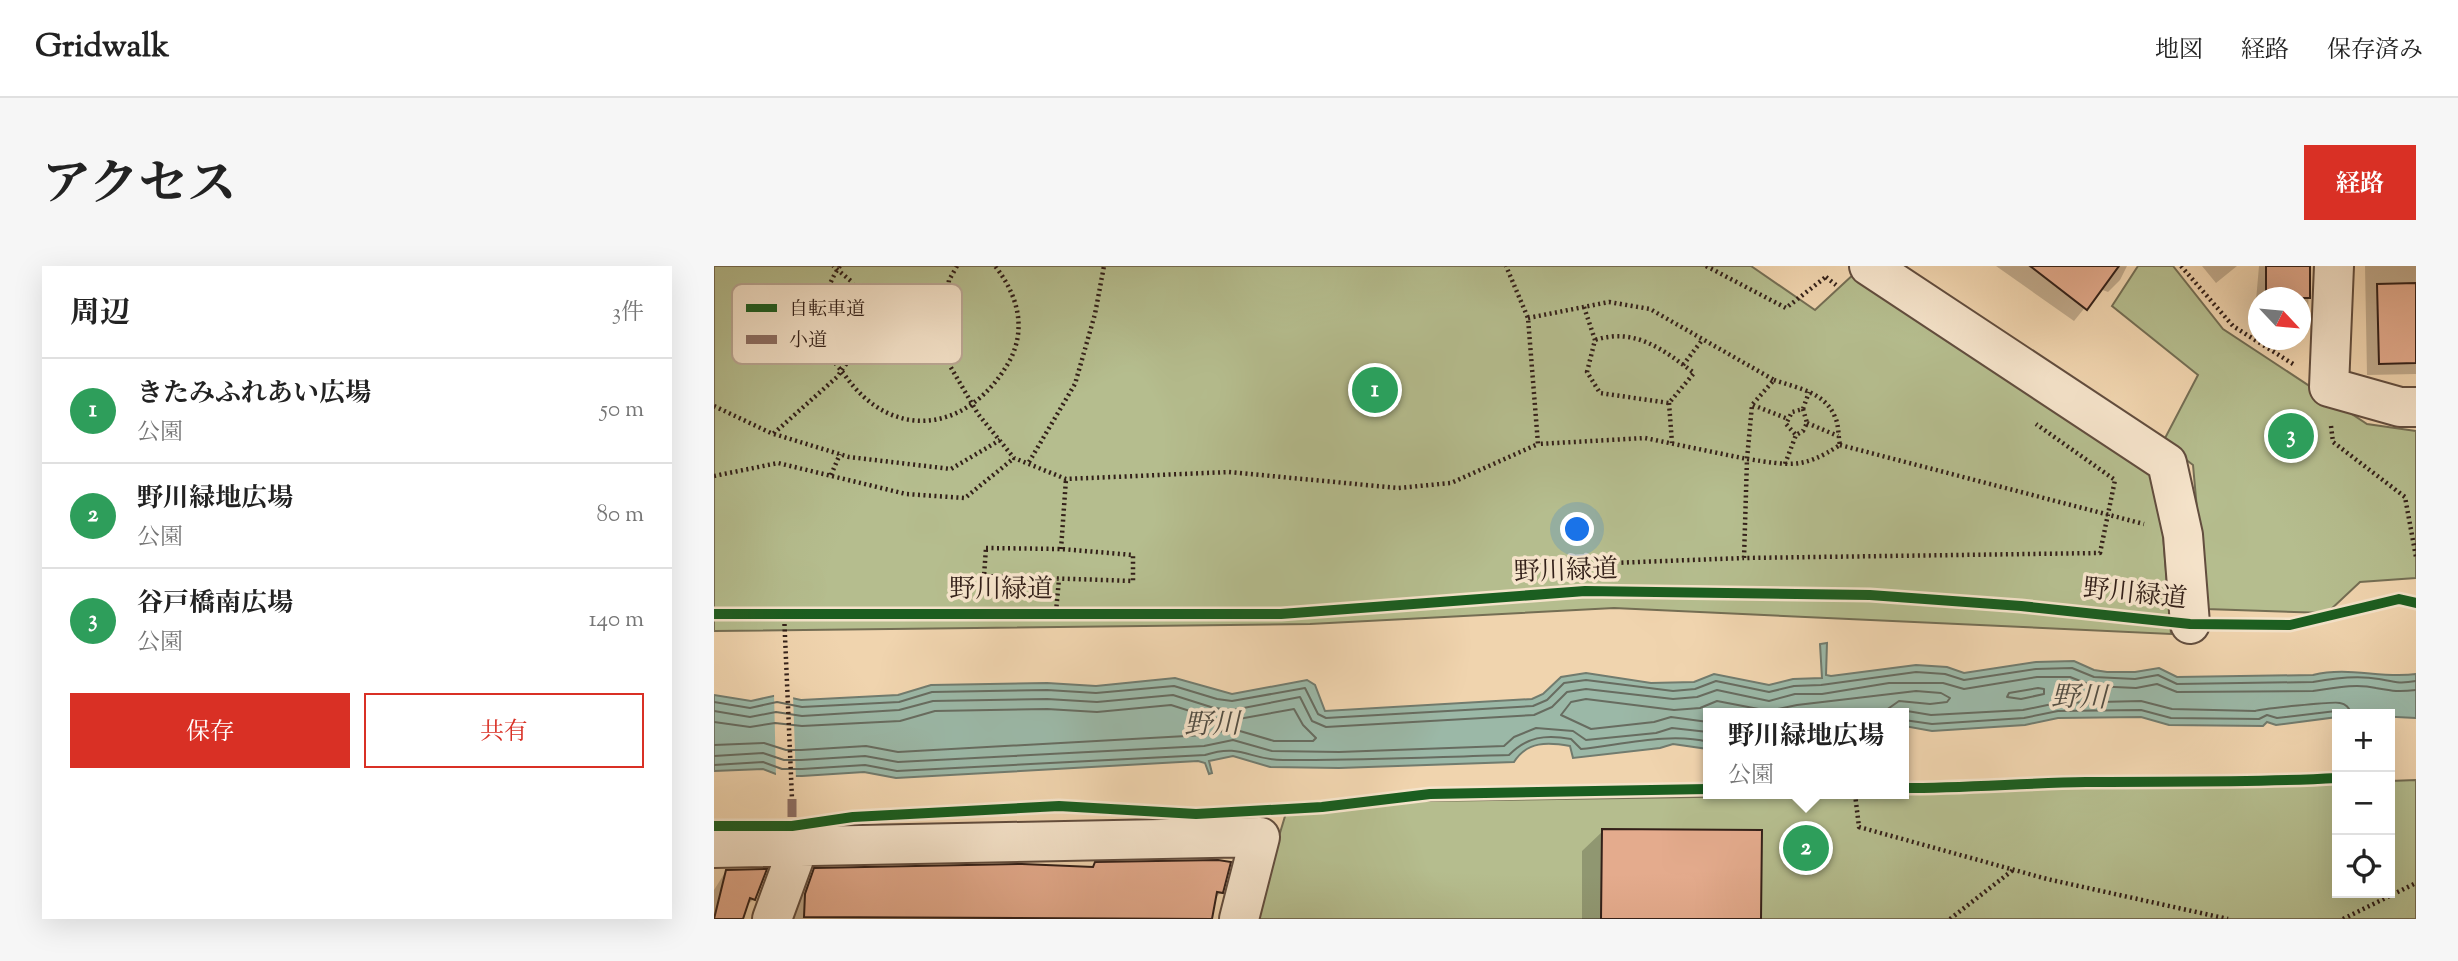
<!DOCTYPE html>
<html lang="ja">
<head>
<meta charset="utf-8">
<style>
  body { margin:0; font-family:"Sorts Mill Goudy","Noto Serif JP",serif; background:#f6f6f6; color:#222 }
  .controls { position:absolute; right:21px; bottom:21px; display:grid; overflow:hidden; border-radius:0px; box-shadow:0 7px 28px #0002 }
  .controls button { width:63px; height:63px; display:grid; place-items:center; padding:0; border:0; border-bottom:2px solid #e0e0e0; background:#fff; color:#222; font:35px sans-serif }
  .compass { position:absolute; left:1534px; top:21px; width:63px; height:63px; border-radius:50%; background:#fff; box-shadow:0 7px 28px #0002; rotate:116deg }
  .you { position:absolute; left:864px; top:264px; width:24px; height:24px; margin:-18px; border:5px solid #fff; border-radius:50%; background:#1a73e8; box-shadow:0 0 0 10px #1a73e833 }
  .badge { display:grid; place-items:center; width:46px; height:46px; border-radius:50%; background:#d93025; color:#fff; font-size:23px; font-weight:700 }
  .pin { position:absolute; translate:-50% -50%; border:4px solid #fff; box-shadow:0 2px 7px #0006 }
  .popup { position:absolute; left:989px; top:442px; width:206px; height:91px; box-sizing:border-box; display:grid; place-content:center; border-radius:0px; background:#fff; filter:drop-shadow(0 2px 5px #0005); font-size:23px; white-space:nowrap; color:#767676 }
  .popup b { font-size:26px; color:#222 }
  .popup::after { content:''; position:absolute; left:50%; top:100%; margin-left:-14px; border:14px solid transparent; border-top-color:#fff }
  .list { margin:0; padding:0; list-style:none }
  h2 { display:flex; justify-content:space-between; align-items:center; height:91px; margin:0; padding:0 28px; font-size:30px }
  h2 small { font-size:23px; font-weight:400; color:#767676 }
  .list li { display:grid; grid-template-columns:46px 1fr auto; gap:21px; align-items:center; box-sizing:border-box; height:105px; padding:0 28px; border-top:2px solid #e0e0e0 }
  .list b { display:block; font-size:26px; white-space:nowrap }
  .list p { margin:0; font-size:23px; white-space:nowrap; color:#767676 }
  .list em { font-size:23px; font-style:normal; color:#767676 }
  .actions { display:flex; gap:14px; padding:21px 28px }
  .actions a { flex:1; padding:16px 0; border:2px solid #d93025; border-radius:0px; text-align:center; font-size:24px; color:#d93025 }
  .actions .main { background:#d93025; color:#fff }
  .icon { flex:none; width:38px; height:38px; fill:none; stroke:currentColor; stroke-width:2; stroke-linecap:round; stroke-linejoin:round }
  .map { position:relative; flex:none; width:1702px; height:653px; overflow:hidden; border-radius:0px }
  header { display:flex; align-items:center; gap:42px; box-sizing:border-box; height:98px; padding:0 35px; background:#fff; border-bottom:2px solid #e0e0e0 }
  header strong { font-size:33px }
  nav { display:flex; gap:38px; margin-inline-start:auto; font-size:24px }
  .intro { display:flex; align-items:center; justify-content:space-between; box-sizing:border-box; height:168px; padding:0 42px }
  h1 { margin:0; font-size:49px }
  .button { padding:18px 32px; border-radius:0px; background:#d93025; color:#fff; font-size:24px; font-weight:700 }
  main { display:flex; gap:42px; padding:0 42px }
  aside { flex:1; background:#fff; border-radius:0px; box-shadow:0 7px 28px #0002 }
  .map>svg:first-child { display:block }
  .green { fill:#b5bd8e; stroke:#746e54; stroke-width:2 }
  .water { fill:#9bb8a7; stroke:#717b6e; stroke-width:2 }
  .pier { fill:#f0d4ae }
  .shadow { fill:#0003 }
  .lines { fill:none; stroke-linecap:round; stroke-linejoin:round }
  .shore { stroke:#676c60; stroke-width:2 }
  .building { fill:#e4ab8d; stroke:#332019; stroke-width:2 }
  .minor-casing { stroke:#624d3e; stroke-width:42 }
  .path { stroke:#332019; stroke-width:4.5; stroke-dasharray:2 3.5; stroke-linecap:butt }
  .minor { stroke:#f5e3ca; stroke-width:38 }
  .quiet { stroke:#8d6e63; stroke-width:9; stroke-dasharray:18 9; stroke-linecap:butt }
  .cycleway-casing { stroke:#f5e3ca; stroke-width:15 }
  .cycleway { stroke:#1b5e20; stroke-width:10 }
  .labels { text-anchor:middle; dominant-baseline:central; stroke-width:7; stroke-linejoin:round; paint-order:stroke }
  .street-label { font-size:26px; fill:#332019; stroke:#f5e3ca }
  .water-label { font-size:28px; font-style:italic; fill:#524e44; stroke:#f5e3ca }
  .key { fill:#f5e3ca; stroke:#bba895; stroke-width:2 }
  .key-label { font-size:19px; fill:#332019 }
</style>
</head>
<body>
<header>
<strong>Gridwalk</strong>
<nav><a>地図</a><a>経路</a><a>保存済み</a></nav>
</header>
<div class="intro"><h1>アクセス</h1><a class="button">経路</a></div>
<main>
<aside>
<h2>周辺<small>3件</small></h2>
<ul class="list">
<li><span class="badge" style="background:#2e9e5b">1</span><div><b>きたみふれあい広場</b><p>公園</p></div><em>50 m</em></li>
<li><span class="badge" style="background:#2e9e5b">2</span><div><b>野川緑地広場</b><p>公園</p></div><em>80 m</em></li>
<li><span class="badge" style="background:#2e9e5b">3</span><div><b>谷戸橋南広場</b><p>公園</p></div><em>140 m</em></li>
</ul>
<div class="actions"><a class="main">保存</a><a>共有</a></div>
</aside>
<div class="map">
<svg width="1702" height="653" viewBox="0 0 1702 653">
  <rect width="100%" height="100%" fill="#f0d4ae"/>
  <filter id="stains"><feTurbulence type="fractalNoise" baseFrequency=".00286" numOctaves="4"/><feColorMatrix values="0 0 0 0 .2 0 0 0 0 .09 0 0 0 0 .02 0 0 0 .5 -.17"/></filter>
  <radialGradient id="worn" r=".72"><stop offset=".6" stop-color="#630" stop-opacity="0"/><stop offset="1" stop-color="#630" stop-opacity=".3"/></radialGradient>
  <path class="green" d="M0,0H1037L1101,44L1142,6L1444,205L1457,368L900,342L596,358L0,365Z
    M1424,0H1459L1509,63L1653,158L1702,165V312L1646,316L1613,347L1492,343L1479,199L1449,176L1484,109L1398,40Z
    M1702,514V653H540L575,537L1190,528V525L1623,516V627H1676V515Z"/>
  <path class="water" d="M1113,377L1112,409L1117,410L1202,399L1233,401L1250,407L1322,396L1360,395L1380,404L1393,406H1421L1445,402L1463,411L1599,409C1635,400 1667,413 1702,408V452L1623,448V451L1562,459L1553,456L1549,460L1455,459L1427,451L1344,452L1311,459L1218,465L1190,460V447H994V483L959,478L946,482L859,492L856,480C834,476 813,475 800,496L625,502L556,501L519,490L495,495L498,507L495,508L491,497L484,495L182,512L150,506L88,510H67L49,503L0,505V429L37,435L64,429L87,434L184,429L217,419L333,417L382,420L461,412L518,428L593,414L601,419L611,445L818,433L829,428L847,411L872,407L937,417L980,416L1000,408L1055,419L1079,413L1108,412L1106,378Z"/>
  <path class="pier" d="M65,425L79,429L82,514L62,512L60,426Z"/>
  <path class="shadow" d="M1282,0H1413L1406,14L1394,26L1386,23L1360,55Z
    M1488,0H1523L1502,17Z
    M1545,0H1595L1594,58L1587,65V32H1545V69H1539Z
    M1651,0H1702V108L1653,109Z
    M889,565L1045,653H868V585Z
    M101,604L507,626L500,634L496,653H80V641L89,615Z
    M12,605L40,633L31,641L27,653H0V624Z"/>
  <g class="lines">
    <path class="shore" d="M1324,422L1330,423V428L1307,433L1293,431L1295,427Z
      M0,436L36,442L63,436L88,441L185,436L218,426L333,424L382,427L460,420L503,433L518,435L591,422L604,448L612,452L819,440L833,434L850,417L872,414L959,425L981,423L1002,415L1055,426L1080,420L1107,419L1202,406L1231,408L1250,414L1322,403L1358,402L1380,411L1421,413L1444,409L1463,418L1599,416C1620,412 1643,409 1665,413C1681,416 1685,418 1702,415
      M0,445L36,451L62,446L88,450L185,444L219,435L333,433L383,436L459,429L500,442L519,444L586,431L598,455L612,461L820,449L838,441L853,426L872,423L959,433L983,431L1003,424L1055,435L1081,428H1108L1175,417H1229L1250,423L1323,411H1356L1379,420L1422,422L1443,418L1463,426L1599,425C1619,422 1642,417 1662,422C1679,425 1684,426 1702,424
      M1183,447L1193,445L1217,449L1309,444L1343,437L1427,435L1458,443L1541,445C1546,443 1621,435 1626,437C1633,438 1635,443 1638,448
      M1190,454L1218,458L1310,452L1344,445L1427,444L1457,452L1545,453L1553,449L1563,452L1622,445L1629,448
      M0,456L36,461L61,457L88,460L186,455L221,445L333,443L383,446L457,439L498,452L519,454L580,443L589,459L602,472L599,475H560L519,463L490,469L184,486L152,480L87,484H72L50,477L0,479
      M994,456L957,451L940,456L877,463L847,449L857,436L872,433L960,444L986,442L1003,435L1055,445L1083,439L1202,425L1227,427L1236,432L1233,436L1216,438L1185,435L1168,447
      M0,490L49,487L70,494H87L151,490L184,496L490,480L519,474L558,485L625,486L790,480L800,471L822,462L859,465L872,474L942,467L958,462L994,466
      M0,499L49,496L68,503H88L151,499L183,505L491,489C528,477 535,494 569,494C644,495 719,491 795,489C813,471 831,468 857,473L867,483C906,479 957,466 994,476"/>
  </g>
  <path class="building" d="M1316,0H1405L1373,44Z
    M1552,0H1596V32H1552Z
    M1702,17V97L1665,98L1663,18Z
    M888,563L1048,564L1047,653H887Z
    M504,594L517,596L509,627L503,626L498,653L90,651L91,628L100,602L308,598L379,601L381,596Z
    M53,603L41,634L36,632L29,653H0L12,604Z"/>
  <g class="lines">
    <defs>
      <path id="minor" d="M1155,0L1453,197L1469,269L1476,358
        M1620,0L1615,121L1686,141H1702
        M0,582L546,571L525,653
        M58,653L84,582"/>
    </defs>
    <use href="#minor" class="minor-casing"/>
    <path class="path" d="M126,0C113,17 104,50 108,72C110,85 122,98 130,108C179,179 257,165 296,94C313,61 303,28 281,0
      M243,0L235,14L230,57L236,100L264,148L300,192L352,213L515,206L684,222L737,217L824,178L814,52L792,0
      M992,0L1072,42L1113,10
      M1467,0L1519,60L1579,98
      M1112,11L1122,19
      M870,41L881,74L873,106L886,127L955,137L980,107C950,84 921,61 881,74
      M814,52L895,36L936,43L1060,114L1038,139L1033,193L931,172L824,178
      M159,60L230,57
      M969,99L989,73
      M1060,114C1083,122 1111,126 1121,151C1125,159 1124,170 1126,179C1087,204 1076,199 1033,193L1030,292L1386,287L1401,214L1322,158
      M955,137L958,177
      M1039,139L1074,153
      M0,140L59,168L123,111L159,60L137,15L119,0
      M1089,143L1093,157L1089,165L1082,169L1072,158L1078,146L1089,143L1095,126
      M1093,157L1124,170
      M1617,160L1619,176L1691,231L1702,291
      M60,168L135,191L237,203L286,174
      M1126,179L1430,258
      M315,196L361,118L381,48L390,0
      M1071,198L1082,169
      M117,209L126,188
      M0,210L64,197L192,228L251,232L300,192
      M272,282L347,283L419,289V315L270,310Z
      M347,283L352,213
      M896,326L898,297L1030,292
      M342,346L345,313
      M70,347L78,533
      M1141,528L1145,561L1333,613L1514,653
      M1236,653L1299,604
      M1629,653L1702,617"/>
    <use href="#minor" class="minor"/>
    <path class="quiet" d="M78,533V560"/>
    <defs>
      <path id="cycleway" d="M0,348H567L871,325L1156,329L1307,340L1476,358L1576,359L1685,333L1702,337
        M1190,522C1251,522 1311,517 1372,516C1456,515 1539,517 1623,512
        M0,560H78L139,551L345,540L482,548L608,541L716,528L994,523"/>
    </defs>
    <use href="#cycleway" class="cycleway-casing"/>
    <use href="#cycleway" class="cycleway"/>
  </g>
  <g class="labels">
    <g class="street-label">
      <text transform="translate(852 306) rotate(-2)">野川緑道</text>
      <text x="287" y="324">野川緑道</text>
      <text transform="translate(1421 329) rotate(6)">野川緑道</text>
    </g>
    <g class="water-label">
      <text transform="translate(1365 433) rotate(1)">野川</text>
      <text transform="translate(498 460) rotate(-1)">野川</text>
    </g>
  </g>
  <rect x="18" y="18" width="230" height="80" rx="10" class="key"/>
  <rect x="32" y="38" width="31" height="8" fill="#1b5e20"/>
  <rect x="32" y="69" width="31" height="9" fill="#8d6e63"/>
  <g class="key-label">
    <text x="75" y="49">自転車道</text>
    <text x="75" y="80">小道</text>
  </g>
  <rect width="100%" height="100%" filter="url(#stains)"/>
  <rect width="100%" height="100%" fill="url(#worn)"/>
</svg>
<div class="controls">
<button>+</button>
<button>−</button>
<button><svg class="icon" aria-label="locate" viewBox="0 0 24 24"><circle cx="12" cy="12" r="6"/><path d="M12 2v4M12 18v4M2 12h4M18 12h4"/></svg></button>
</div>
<svg class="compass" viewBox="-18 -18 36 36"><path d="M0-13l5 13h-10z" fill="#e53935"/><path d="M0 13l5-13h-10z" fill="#767676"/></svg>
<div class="you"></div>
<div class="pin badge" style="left:661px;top:124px;background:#2e9e5b">1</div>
<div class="pin badge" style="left:1092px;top:582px;background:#2e9e5b">2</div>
<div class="popup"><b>野川緑地広場</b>公園</div>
<div class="pin badge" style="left:1577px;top:170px;background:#2e9e5b">3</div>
</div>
</main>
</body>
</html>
